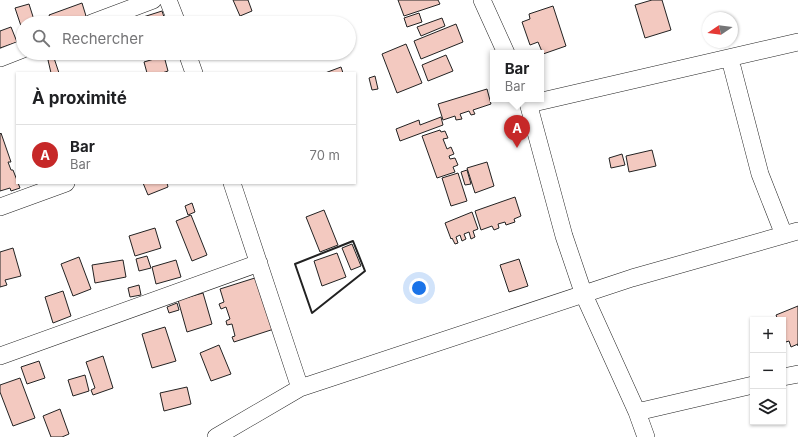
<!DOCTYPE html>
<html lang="fr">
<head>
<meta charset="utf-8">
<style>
  body { margin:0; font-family:Inter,sans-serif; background:#f2f2f2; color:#202124 }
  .controls { position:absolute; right:12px; bottom:12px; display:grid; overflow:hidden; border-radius:0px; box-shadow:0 1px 3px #0004 }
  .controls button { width:36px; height:36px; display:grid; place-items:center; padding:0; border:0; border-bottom:1px solid #e0e0e0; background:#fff; color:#202124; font:20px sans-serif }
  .compass { position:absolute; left:702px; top:12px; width:36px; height:36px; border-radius:50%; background:#fff; box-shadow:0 1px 3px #0004; rotate:257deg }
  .you { position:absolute; left:419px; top:288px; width:14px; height:14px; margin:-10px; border:3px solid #fff; border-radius:50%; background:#1a73e8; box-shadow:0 0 0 6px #1a73e833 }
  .badge { display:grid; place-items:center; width:26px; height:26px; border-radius:50%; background:#c62828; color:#fff; font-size:13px; font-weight:700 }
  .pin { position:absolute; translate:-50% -33px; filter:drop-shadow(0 1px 2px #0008) }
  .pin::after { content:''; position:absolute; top:21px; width:14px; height:12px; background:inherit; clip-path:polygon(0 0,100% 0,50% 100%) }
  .popup { position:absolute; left:490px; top:50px; width:54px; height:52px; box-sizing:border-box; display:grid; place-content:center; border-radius:0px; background:#fff; filter:drop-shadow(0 1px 3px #0005); font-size:13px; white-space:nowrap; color:#757577 }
  .popup b { font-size:15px; color:#202124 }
  .popup::after { content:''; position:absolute; left:50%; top:100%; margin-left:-8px; border:8px solid transparent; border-top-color:#fff }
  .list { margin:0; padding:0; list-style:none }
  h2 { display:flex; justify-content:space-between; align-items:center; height:52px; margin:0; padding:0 16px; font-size:17px }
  h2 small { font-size:13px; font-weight:400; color:#757577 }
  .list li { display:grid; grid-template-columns:26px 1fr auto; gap:12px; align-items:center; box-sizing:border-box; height:60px; padding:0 16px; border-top:1px solid #e0e0e0 }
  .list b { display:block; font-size:15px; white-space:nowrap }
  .list p { margin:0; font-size:13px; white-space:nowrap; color:#757577 }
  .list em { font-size:13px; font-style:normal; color:#757577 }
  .icon { flex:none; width:22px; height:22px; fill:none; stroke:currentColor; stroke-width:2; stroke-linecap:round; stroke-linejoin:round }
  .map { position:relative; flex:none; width:798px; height:437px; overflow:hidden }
  .search { position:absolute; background:#fff; box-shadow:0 1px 3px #0004; left:16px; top:16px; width:340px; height:44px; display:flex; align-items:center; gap:10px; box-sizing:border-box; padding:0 14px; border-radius:22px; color:#757577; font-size:15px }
  .panel { position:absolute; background:#fff; box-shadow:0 1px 3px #0004; left:16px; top:72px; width:340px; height:112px; border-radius:0px }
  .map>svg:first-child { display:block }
  .building { fill:#f3c9c0; stroke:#222 }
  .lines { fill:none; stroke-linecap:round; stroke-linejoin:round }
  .minor-casing { stroke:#222; stroke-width:18 }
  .minor { stroke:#fff; stroke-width:17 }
  .wall { stroke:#222; stroke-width:2 }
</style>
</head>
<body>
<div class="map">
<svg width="798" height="437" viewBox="0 0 798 437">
  <rect width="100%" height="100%" fill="#fff"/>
  <path class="building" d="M233,0H248L252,11L240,16Z
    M398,0H438L440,4L404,16Z
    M652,0H662L671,30L645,38L635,5Z
    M82,3L86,16L67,23H52L49,15Z
    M29,4L35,23H23V32L15,8Z
    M553,6L566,46L543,54L538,42L530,45L522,22L530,19L529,14Z
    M162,11L166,23H141L140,18Z
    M419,13L422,22L407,27L404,18Z
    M442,18L445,26L421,36L417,27Z
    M456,24L463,42L421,59L414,41Z
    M11,27L17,42L0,48V31Z
    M406,44L422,83L397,93L382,54Z
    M167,53H176L177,57L169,59Z
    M446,55L453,71L428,81L422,65Z
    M164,56L168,71L162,73H147L144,62Z
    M54,58L59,73H51L48,60Z
    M341,67L343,73H325Z
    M375,76L378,89L372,90L369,78Z
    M487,89L491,104L473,110L475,114L471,115L469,111L460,114L462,119L456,120L455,116L443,120L438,104Z
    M441,117L443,125L400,141L396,129L419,120L420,125Z
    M440,130L441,132L445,131L448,138L443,139L447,149L451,147L454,154L449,156L450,159L455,158L458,165L453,167L455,172L437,178L422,136Z
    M1,133L11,162H8L11,170H13L20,188L11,191L10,188L0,191V134Z
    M652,150L656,166L629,172L626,156Z
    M622,154L625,165L611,168L609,158Z
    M487,162L494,186L475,193L467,168Z
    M467,170L471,184L465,185L461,172Z
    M458,173L467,201L451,206L442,178Z
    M143,183H167L168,187L148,195Z
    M515,197L521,216L514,219L515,222L506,225L505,222L498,224L499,228L494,230L492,226L481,230L475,211Z
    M192,203L195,212L188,215L185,206Z
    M324,210L338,245L320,252L306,217Z
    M472,212L478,229L473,231L475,237L471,239L469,232L464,234L466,239L462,241L460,235L456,237L458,243L455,244L452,238L451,239L445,223Z
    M191,215L207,255L192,261L176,221Z
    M155,228L161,248L135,256L129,236Z
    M352,244L361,266L351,270L342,248Z
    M13,248L21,276L5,280L7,285L0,287V252Z
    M337,253L346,277L322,286L314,261Z
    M147,256L151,268L139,271L136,259Z
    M79,257L91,289L73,296L61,264Z
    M519,259L528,286L509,292L500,265Z
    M123,260L126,277L95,283L92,265Z
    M176,260L181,277L156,284L152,267Z
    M258,277L274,329L234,342L232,337L235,336L232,324L227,325L226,321L230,319L226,307L221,309L219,304L224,302L220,289Z
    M139,285L141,295L130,297L128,288Z
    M63,291L71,316L53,323L45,297Z
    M203,293L212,324L187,332L178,300Z
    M177,303L179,310L169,313L167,307Z
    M798,306V346V344L791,347L789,341L786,342L783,334V320H778L776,315Z
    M165,327L176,361L152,368L142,334Z
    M219,345L231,374L211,381L200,353Z
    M103,356L113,388L93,395L91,390L95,388L86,362Z
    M39,361L45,378L27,384L21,367Z
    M85,375L89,391L73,396L68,380Z
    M20,378L35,418L13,426L0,392V385Z
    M187,387L191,404L164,411L160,393Z
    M60,409L69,434L62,437H51L43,416Z"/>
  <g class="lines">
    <defs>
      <path id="minor" d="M168,0L177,23
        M482,0L506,53
        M92,23L153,0
        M187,53L194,73
        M0,58L23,49
        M730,59L760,174L784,235
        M527,99L564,236L584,295L637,412L646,437
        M529,104L798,42
        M232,183L300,388
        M0,207L66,183
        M0,356L259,263
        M783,377L798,374
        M637,412L753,385
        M216,437L300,388L632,278L798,231"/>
    </defs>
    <use href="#minor" class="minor-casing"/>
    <use href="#minor" class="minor"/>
    <path class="wall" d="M353,241L365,271L312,313L295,264Z"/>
  </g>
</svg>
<div class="controls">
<button>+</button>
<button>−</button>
<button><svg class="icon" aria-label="layers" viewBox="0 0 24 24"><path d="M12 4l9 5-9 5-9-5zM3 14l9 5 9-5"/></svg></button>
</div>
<svg class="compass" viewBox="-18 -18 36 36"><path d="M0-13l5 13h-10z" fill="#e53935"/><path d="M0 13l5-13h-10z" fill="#757577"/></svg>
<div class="you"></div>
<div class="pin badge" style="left:517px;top:148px">A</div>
<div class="popup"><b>Bar</b>Bar</div>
<div class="search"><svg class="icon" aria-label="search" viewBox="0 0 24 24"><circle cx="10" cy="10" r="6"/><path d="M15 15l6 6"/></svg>Rechercher</div>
<section class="panel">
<h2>À proximité<small></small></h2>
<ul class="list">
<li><span class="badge">A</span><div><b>Bar</b><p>Bar</p></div><em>70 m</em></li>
</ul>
</section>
</div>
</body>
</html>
